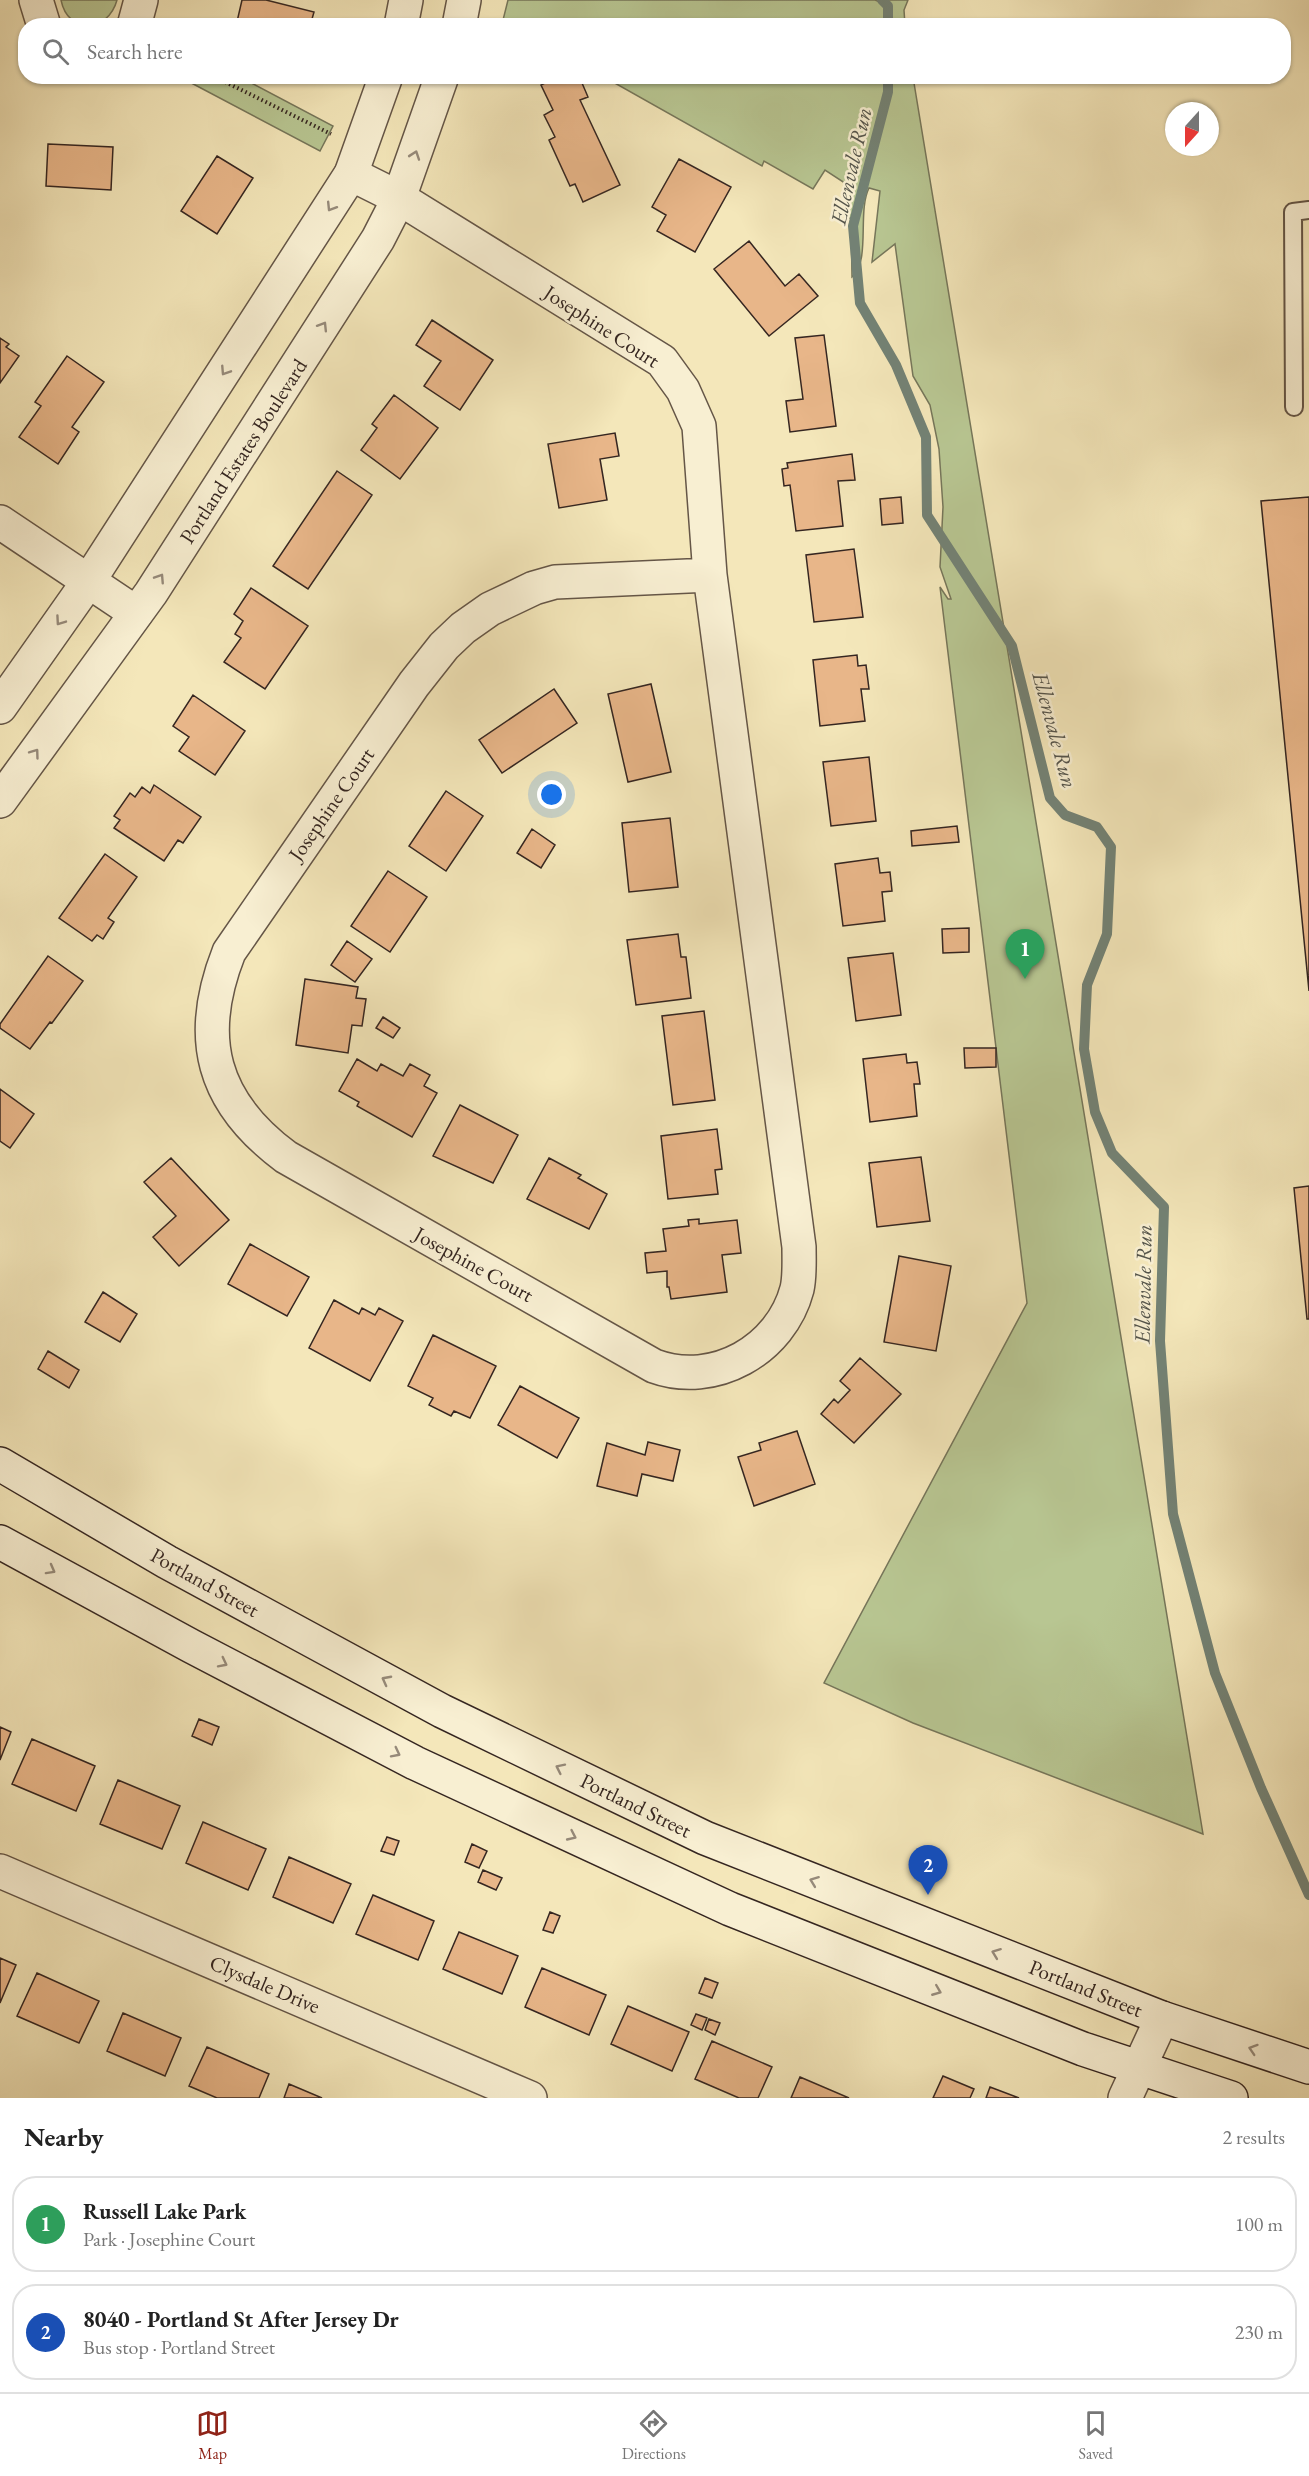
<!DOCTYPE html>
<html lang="en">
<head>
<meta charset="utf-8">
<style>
  body { margin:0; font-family:"EB Garamond",serif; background:#f6f6f6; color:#222 }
  .compass { position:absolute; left:1165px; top:102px; width:54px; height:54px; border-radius:50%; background:#fff; box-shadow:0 2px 4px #0004; rotate:201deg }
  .you { position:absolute; left:552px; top:795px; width:21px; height:21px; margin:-15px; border:4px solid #fff; border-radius:50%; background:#1a73e8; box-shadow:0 0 0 9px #1a73e833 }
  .badge { display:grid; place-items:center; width:39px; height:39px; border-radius:50%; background:#8f2418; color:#fff; font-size:20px; font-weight:700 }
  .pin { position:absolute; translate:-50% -50px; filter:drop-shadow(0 2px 3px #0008) }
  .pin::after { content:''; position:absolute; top:32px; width:21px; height:18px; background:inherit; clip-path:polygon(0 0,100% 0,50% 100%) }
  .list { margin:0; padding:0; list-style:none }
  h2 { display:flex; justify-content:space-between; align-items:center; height:78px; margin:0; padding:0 24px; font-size:26px }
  h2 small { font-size:20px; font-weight:400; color:#767676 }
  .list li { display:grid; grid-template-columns:39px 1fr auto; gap:18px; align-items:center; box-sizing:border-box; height:96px; margin:0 12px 12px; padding:0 12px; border:2px solid #e0e0e0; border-radius:24px }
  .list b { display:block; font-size:22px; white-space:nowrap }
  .list p { margin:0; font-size:20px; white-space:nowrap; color:#767676 }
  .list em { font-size:20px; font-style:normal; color:#767676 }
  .icon { flex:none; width:33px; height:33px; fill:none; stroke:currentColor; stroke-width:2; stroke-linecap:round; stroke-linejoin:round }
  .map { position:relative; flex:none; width:1309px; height:2098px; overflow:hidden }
  .search { position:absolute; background:#fff; box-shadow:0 2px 4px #0004; left:18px; right:18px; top:18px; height:66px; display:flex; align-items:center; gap:15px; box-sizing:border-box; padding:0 21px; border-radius:24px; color:#767676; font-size:22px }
  .sheet { height:294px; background:#fff }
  nav { display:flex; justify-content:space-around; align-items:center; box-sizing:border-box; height:84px; border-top:2px solid #e0e0e0; background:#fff; font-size:16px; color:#767676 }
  nav a { display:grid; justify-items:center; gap:3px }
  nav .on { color:#8f2418 }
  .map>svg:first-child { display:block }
  .green { fill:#b8c692; stroke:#76765a; stroke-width:1.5 }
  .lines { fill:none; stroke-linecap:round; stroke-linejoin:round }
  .stream { stroke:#738275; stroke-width:10 }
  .building { fill:#e8b689; stroke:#352621; stroke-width:1.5 }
  .service-casing { stroke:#655647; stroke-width:20 }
  .minor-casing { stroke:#655647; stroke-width:36 }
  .tertiary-casing { stroke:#655647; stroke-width:36 }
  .secondary-casing { stroke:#352621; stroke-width:36 }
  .path { stroke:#352621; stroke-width:4; stroke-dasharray:1.5 3; stroke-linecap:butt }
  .service { stroke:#f8efd2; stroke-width:16 }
  .minor { stroke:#f8efd2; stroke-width:33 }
  .tertiary { stroke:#f8efd2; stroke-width:33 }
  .secondary { stroke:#f8efd2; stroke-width:33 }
  .oneway { stroke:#968a7a }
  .labels { text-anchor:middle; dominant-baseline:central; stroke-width:5; stroke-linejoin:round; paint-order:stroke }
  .street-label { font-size:21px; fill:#352621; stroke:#f8efd2 }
  .water-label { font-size:22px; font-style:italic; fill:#54544b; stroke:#f8efd2 }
</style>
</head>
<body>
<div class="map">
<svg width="1309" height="2098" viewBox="0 0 1309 2098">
  <rect width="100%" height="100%" fill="#f4e7ba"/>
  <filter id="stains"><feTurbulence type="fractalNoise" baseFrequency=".00333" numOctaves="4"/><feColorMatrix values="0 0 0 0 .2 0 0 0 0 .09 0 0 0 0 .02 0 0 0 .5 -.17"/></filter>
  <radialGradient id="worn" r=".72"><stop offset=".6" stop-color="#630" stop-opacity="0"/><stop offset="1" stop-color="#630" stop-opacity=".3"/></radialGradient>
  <path class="green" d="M61,0H117C108,33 68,35 61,0Z
    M508,0H875L885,4L886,0H908L904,10L905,25L514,26L503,20Z
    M180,77H240L333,126L320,151Z
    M604,77H913L1203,1834L913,1723L824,1683L1027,1303L940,587L948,599H951L940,567L943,507L939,449L930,405L913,376L895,244L872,262L880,191L869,188C857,212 871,261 852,277L851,219L836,210L851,187L825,170L813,189L764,161L762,166Z"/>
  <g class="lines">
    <path class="stream" d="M882,0L888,6V26
      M888,76V92L853,226L860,303L896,365L926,437L927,515L1012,646L1050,798L1065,815L1097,827L1111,847L1107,934L1087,985L1084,1049L1095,1112L1112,1153L1164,1207L1160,1341L1173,1514L1215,1673L1261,1788L1309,1895"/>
  </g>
  <path class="building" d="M242,0H266L314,12L310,26H236Z
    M559,76H579L588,97L580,100L620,185L583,202L575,184L570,186L549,140L555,137L544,115L553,110L541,85Z
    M48,144L113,147L111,190L46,186Z
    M217,156L253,178L217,234L181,211Z
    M679,159L731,187L695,252L657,231L666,215L652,207Z
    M749,241L785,286L799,274L818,296L769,336L714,269Z
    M432,320L493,360L460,410L424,386L441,361L416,345Z
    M824,335L836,426L790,432L786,401L803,399L795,338Z
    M0,338L9,344L6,347L19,356L0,383Z
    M67,356L104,382L72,427L79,432L58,464L19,437L41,406L35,402Z
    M394,395L438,428L400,479L361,450L377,428L372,424Z
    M615,433L619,456L600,459L607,500L559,508L548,444Z
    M852,454L855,480L838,481L843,526L796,531L790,485L784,486L782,469L788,468L787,463Z
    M337,471L372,495L308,589L273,566Z
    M901,497L903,523L882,525L880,499Z
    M1309,497V991L1261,501Z
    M854,549L863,617L814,622L806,555Z
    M251,588L308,626L265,689L224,662L241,638L235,634L243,621L234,614Z
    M857,655L858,666L866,665L869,689H861L865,721L820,726L813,660Z
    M651,684L671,772L628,782L608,694Z
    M554,689L577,723L502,773L479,740Z
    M193,695L245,731L215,775L179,751L189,737L173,726Z
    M869,757L876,821L831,826L823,762Z
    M154,785L201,817L183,843L178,840L164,861L114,828L120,820L114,816L130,793L135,797L142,787L150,793Z
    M446,791L483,816L446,871L409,846Z
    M670,818L678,887L629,892L622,823Z
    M957,826L959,842L912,846L911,831Z
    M532,829L555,845L541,868L517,853Z
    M105,854L137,877L108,918L114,922L103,939L97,935L92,941L59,918Z
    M878,858L880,873L890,872L892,891L882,892L885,921L843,926L835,864Z
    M388,871L427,897L390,952L351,926Z
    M969,928V952L943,953L942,929Z
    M678,934L681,957H686L691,998L636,1005L627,940Z
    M347,941L372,959L355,982L331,965Z
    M893,953L901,1015L856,1021L848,958Z
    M48,956L83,981L52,1023L50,1022L30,1049L0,1028V1024Z
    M305,979L358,987L356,998L366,999L362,1026L352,1025L348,1053L296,1045Z
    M704,1011L715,1100L673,1105L662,1016Z
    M383,1017L400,1028L393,1038L376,1028Z
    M964,1048H996V1067L965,1068Z
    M906,1054L907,1063L917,1062L920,1084H914L917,1116L870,1122L863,1059Z
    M357,1059L377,1071L381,1064L403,1076L410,1064L430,1075L424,1086L437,1093L412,1137L357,1106L359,1102L339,1091Z
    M0,1089L34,1114L10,1148L0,1141Z
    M460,1105L518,1135L493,1183L433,1156Z
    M717,1129L722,1169L715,1170L718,1194L668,1199L661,1136Z
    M921,1157L930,1221L877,1227L869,1163Z
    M171,1158L229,1220L179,1266L153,1237L176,1216L144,1182Z
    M549,1158L581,1175L578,1178L607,1194L589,1229L527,1199Z
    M1309,1186V1319H1307L1294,1188Z
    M699,1219V1224L737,1220L741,1253L722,1255L727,1292L671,1299L669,1287H667V1271L647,1273L645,1253L666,1251L663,1229L689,1226L688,1220Z
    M250,1244L309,1277L287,1316L228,1284Z
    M899,1256L951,1266L936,1351L884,1342Z
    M103,1292L137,1314L120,1342L85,1322Z
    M334,1300L359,1314L362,1308L375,1315L379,1308L403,1321L370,1381L309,1348Z
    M433,1335L496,1366L470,1418L454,1411L451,1416L429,1405L433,1398L408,1386Z
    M48,1351L79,1370L69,1388L38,1369Z
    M860,1358L901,1394L854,1443L821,1414L834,1399L838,1403L850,1390L840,1381Z
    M520,1386L579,1418L557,1458L498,1425Z
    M797,1431L815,1484L754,1506L738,1457L761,1450L759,1443Z
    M648,1442L680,1450L673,1481L642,1474L637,1496L597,1486L607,1443L645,1455Z
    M199,1719L219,1727L212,1745L192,1736Z
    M0,1727L11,1732L0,1760Z
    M32,1739L95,1766L76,1811L12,1784Z
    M118,1780L180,1806L162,1849L100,1824Z
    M203,1822L266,1849L248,1890L186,1863Z
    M387,1837L399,1841L394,1855L381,1851Z
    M472,1844L487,1851L479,1868L465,1862Z
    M289,1857L351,1884L333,1923L273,1897Z
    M483,1870L502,1878L496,1890L478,1882Z
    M373,1895L434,1921L418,1960L356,1934Z
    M550,1912L560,1916L553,1933L543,1930Z
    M459,1932L518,1956L502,1994L443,1969Z
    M0,1958L16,1965L0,2003Z
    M542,1968L606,1995L589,2035L525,2007Z
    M37,1973L99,2001L79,2043L17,2016Z
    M705,1978L718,1983L712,1998L699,1993Z
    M628,2006L689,2032L672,2071L611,2044Z
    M123,2013L181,2038L165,2076L107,2051Z
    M696,2014L707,2018L702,2030L691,2025Z
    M709,2019L720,2023L715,2035L705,2030Z
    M712,2041L772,2067L758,2098H739L695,2079Z
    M207,2047L269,2074L259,2098H217L189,2086Z
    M943,2076L974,2089L970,2098H933Z
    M800,2077L849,2098H791Z
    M289,2084L322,2098H284Z
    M990,2087L1019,2098H986Z"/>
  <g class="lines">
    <defs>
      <path id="service" d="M1294,407L1293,212L1309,210"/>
      <path id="minor" d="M36,0L44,26
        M134,26L141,0
        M351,174L399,198L662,361L683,390L699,426L710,575L555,582L534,588L490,609L463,628L444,646L414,684L229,952C195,1038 212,1102 286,1157L654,1366C714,1388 781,1350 797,1289C800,1276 799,1260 799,1247L710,575
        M0,522L136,613
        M0,1871L530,2098
        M1125,2098L1162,2018"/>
      <path id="tertiary" d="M401,26L406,0
        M459,26L464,0
        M0,707L88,582L351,174L386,76
        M0,801L151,593L378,239L399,198L442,76"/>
      <path id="secondary" d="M0,1464L167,1562L442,1711L705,1838L1162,2018L1309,2067
        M0,1542L191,1646L415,1763L730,1909L1083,2049L1231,2098"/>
    </defs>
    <use href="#service" class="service-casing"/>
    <use href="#minor" class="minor-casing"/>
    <use href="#tertiary" class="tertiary-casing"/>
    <use href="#secondary" class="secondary-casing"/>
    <path class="path" d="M213,76L331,134"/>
    <use href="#service" class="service"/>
    <use href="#minor" class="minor"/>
    <use href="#tertiary" class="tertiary"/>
    <use href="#secondary" class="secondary"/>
  </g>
  <defs><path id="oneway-chevron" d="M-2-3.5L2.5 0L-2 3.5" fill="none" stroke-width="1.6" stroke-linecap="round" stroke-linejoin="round" transform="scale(1.5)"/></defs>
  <g class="oneway">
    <use href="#oneway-chevron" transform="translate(415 155) rotate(-71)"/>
    <use href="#oneway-chevron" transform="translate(331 207) rotate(122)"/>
    <use href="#oneway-chevron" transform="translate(323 326) rotate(-58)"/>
    <use href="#oneway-chevron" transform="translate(225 371) rotate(123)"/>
    <use href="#oneway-chevron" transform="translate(160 578) rotate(-57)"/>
    <use href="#oneway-chevron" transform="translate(60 621) rotate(125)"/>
    <use href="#oneway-chevron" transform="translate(35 753) rotate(-54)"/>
    <use href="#oneway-chevron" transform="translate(51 1570) rotate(29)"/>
    <use href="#oneway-chevron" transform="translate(223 1663) rotate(27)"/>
    <use href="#oneway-chevron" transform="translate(386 1680) rotate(-152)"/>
    <use href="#oneway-chevron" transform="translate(396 1753) rotate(27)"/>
    <use href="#oneway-chevron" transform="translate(560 1768) rotate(-154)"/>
    <use href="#oneway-chevron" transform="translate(572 1836) rotate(25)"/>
    <use href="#oneway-chevron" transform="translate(814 1881) rotate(-159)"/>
    <use href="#oneway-chevron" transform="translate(996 1953) rotate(-159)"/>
    <use href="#oneway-chevron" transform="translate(937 1991) rotate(22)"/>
    <use href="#oneway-chevron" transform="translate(1253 2049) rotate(-162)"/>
  </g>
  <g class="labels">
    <g class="street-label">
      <text transform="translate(602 326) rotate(33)">Josephine Court</text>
      <text transform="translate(243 451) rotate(-57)">Portland Estates Boulevard</text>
      <text transform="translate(331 804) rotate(-55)">Josephine Court</text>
      <text transform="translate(474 1264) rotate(29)">Josephine Court</text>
      <text transform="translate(205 1582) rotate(29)">Portland Street</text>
      <text transform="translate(636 1805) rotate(26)">Portland Street</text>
      <text transform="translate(265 1984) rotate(23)">Clysdale Drive</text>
      <text transform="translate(1086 1988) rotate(22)">Portland Street</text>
    </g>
    <g class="water-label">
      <text transform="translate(851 166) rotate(-77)">Ellenvale Run</text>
      <text transform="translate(1055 730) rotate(75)">Ellenvale Run</text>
      <text transform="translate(1143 1284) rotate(-89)">Ellenvale Run</text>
    </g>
  </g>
  <rect width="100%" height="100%" filter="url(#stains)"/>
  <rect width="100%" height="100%" fill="url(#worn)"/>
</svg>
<svg class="compass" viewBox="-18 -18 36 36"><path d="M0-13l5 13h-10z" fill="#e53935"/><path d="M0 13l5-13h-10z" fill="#767676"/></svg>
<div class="you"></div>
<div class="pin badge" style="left:1025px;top:979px;background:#2e9e5b">1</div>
<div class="pin badge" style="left:928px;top:1895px;background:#1a4fb4">2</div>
<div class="search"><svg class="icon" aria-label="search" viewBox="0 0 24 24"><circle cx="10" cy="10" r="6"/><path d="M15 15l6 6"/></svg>Search here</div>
</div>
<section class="sheet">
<h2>Nearby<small>2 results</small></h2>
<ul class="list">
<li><span class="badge" style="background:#2e9e5b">1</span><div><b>Russell Lake Park</b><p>Park · Josephine Court</p></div><em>100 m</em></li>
<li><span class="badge" style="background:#1a4fb4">2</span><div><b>8040 - Portland St After Jersey Dr</b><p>Bus stop · Portland Street</p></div><em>230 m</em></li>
</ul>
</section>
<nav>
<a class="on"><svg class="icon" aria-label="map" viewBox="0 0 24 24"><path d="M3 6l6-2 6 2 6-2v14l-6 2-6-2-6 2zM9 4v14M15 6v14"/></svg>Map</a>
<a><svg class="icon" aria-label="directions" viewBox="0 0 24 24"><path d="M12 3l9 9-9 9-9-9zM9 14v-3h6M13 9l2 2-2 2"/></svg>Directions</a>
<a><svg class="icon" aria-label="saved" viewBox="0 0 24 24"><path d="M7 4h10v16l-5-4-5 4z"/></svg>Saved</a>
</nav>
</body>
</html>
